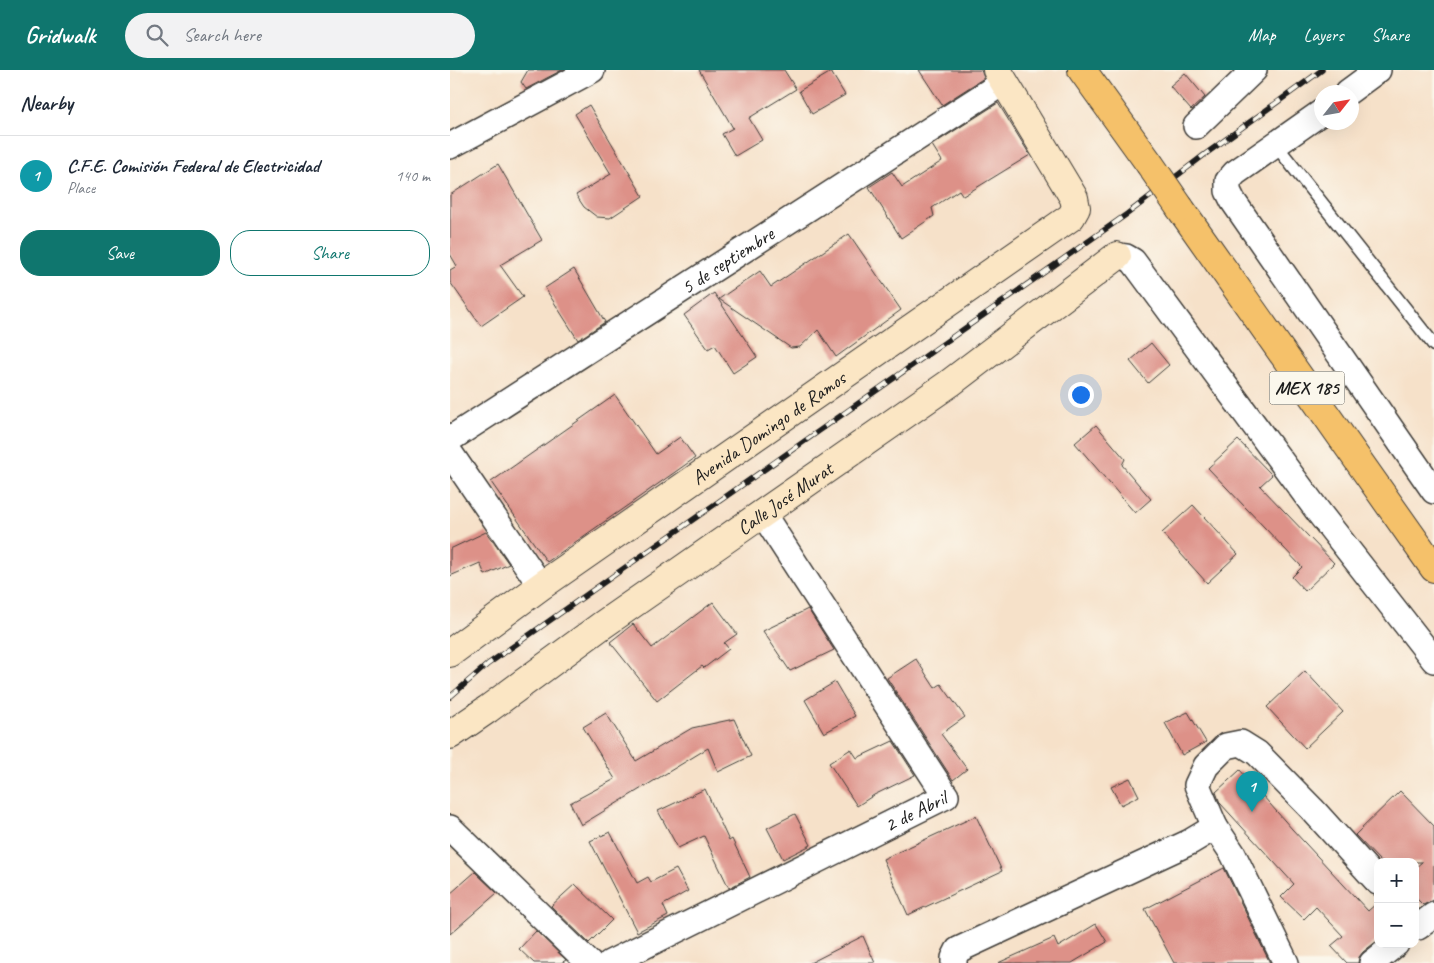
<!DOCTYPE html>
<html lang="en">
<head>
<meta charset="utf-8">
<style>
  body { margin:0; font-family:Caveat,sans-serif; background:#f2f2f3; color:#1f2937 }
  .controls { position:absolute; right:15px; bottom:15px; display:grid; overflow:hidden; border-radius:10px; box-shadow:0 5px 20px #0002 }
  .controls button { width:45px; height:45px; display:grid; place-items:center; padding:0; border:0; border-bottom:1px solid #e0e1e3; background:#fff; color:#1f2937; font:25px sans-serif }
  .compass { position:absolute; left:864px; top:15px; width:45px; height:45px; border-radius:50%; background:#fff; box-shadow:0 5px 20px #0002; rotate:59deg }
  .you { position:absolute; left:630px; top:324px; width:18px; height:18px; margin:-12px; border:4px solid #fff; border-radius:50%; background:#1a73e8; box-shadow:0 0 0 8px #1a73e833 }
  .badge { display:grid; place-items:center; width:32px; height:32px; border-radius:50%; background:#0f766e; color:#fff; font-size:16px; font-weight:700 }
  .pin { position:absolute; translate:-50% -41px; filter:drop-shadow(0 1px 2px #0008) }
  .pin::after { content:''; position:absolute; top:26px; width:18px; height:15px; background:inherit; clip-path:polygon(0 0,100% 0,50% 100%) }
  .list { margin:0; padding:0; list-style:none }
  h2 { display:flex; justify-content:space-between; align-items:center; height:65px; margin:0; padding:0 20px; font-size:21px }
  h2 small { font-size:16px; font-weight:400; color:#747a83 }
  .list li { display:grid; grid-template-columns:32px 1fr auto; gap:15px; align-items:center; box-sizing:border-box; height:80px; padding:0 20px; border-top:1px solid #e0e1e3 }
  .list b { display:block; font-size:19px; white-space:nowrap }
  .list p { margin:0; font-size:16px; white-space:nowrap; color:#747a83 }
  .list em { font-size:16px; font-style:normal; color:#747a83 }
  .actions { display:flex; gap:10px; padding:15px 20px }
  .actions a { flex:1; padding:11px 0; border:1px solid #0f766e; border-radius:20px; text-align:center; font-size:18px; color:#0f766e }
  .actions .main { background:#0f766e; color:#fff }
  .icon { flex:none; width:28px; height:28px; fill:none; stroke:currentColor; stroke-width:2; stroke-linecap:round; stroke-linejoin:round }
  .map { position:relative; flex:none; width:984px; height:893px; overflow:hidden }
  header { display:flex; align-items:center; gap:30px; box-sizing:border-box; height:70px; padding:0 25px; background:#0f766e; color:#fff }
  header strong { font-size:24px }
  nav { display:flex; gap:28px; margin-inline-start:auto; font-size:18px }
  .search { width:350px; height:45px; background:#f2f2f3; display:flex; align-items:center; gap:12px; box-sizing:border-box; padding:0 18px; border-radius:28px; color:#747a83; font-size:19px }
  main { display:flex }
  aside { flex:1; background:#fff }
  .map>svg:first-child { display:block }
  .building { fill:#dd9188 }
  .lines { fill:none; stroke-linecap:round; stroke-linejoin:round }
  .lane-casing { stroke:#3d3a36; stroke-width:15 }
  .street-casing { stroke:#3d3a36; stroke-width:28 }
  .secondary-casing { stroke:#3d3a36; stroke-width:30 }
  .primary-casing { stroke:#3d3a36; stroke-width:30 }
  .lane { stroke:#fff; stroke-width:12 }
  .street { stroke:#fff; stroke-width:25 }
  .secondary { stroke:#fbe6c4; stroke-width:28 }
  .primary { stroke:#f5c16b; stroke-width:28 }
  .rail-casing { stroke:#1c1c1c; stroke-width:5.5 }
  .rail { stroke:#fbf7ec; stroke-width:4; stroke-dasharray:11; stroke-linecap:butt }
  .primary-bridge-casing { stroke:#3d3a36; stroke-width:30; stroke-linecap:butt }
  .primary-bridge { stroke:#f5c16b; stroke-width:28 }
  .labels { text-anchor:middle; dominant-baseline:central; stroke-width:4; stroke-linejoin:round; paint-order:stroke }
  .shield { fill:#fbf7ec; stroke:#5f5e5a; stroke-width:1 }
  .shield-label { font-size:19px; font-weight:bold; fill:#1c1c1c }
  .street-label { font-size:20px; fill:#1c1c1c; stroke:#fbf7ec }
</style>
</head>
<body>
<header>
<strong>Gridwalk</strong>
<div class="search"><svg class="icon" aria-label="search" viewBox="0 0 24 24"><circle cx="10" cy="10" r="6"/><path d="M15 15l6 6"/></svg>Search here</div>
<nav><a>Map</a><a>Layers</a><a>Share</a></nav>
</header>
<main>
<aside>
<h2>Nearby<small></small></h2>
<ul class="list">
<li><span class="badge" style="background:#0f9aa8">1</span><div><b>C.F.E. Comisión Federal de Electricidad</b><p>Place</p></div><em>140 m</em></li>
</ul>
<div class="actions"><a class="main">Save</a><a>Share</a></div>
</aside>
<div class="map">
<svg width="984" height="893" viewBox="0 0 984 893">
  <rect width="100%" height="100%" fill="#fbf7ec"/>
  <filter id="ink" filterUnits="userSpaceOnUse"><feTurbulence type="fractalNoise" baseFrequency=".02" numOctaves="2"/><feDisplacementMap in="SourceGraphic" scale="10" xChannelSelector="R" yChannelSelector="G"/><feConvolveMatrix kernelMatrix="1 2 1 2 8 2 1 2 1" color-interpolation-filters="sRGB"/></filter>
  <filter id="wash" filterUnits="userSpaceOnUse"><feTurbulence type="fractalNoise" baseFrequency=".0096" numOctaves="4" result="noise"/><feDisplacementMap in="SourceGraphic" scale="20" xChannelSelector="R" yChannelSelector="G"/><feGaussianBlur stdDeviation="1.12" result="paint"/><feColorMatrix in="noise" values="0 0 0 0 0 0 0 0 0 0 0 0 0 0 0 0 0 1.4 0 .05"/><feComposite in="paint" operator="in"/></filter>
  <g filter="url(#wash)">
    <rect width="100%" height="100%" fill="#f6e1c9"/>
    <g id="blocks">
      <path class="building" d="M78,0H112L76,19L71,12Z
        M249,0H334L346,19L299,48L312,70L285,86L272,64L283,58Z
        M469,0H531L534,8L492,35Z
        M381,2L395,25L362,44L349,21Z
        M735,3L755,27L741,40L720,16Z
        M548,33L580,85L513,126L509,120L482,138L484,146L451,168L419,117L442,102L452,117L492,91L482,75Z
        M139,35L193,126L160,148L147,147L134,137L126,125L161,104L125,44Z
        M48,94L92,170L50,195L73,227L31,256L0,212V200L7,196L0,184V125Z
        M399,164L451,240L386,287L368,260L350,277L341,278L269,229L310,201L321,217Z
        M124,199L155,252L128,270L95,218Z
        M264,223L307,287L283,303L265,275L258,279L234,245Z
        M701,273L719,295L698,313L680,291Z
        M165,325L206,384L230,367L245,388L97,492L41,412Z
        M646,355L675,389L672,395L701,429L685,443L625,373Z
        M788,370L822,405L810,416L884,493L855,521L842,507L852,497L758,398Z
        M743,435L788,484L757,513L712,463Z
        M36,462L59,494L35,505L30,493L0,506V479Z
        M263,532L287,564L274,573L279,579L254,598L252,596L207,631L160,572L183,554L202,578Z
        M358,539L384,580L340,601L313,561Z
        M466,589L485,618L491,614L515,647L491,664L517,699L503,710L437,608Z
        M855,601L893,642L855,678L817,637Z
        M385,612L405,646L374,663L355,630Z
        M738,642L756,672L732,685L715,653Z
        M156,643L186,691L242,658L284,649L301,686L268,702L258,678L131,755L120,733L165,709L133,657Z
        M443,671L465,705L424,725L407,736L379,693L401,679L407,688Z
        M790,700L842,759L918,841L928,832V870L913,882L909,887L908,893H897L881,876L893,866L866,837L854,849L831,827L844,814L770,733L766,722Z
        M680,708L689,726L671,735L661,717Z
        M255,719L279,771L282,769L300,807L279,818L254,766L228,778L208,741Z
        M950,721L984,756V830L973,835L965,827V798L972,792H931L905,765Z
        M345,744L361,775L333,789L317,758Z
        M526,746L552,801L458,845L433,789Z
        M160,762L187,813L198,807L201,812L226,799L238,821L213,835L218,846L187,862L140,771Z
        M774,798L820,893H724L695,839Z
        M25,802L47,823L0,864V824Z
        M125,814L162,850L139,873L101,836Z
        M646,854L657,872L622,893H548L604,868L608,877Z
        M86,861L116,890L111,893H84L69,879Z
        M413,866L425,893H360Z"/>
    </g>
  </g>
  <g filter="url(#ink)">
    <use href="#blocks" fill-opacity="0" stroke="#3d3a36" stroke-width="1"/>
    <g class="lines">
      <defs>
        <path id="lane" d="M825,74L984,275"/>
        <g id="street">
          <path d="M898,22L928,0"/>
          <path d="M872,42L785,103L778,111V121L783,131L984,421"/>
          <path d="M746,56L804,0"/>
          <path d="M0,76L142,0"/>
          <path d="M667,186L676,187L683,191L870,444L984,590"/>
          <path id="s1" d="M0,369L554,12"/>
          <path d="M0,383L91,516"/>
          <path d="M765,757L747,715L756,696L776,676L791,673L807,683L862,739L928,812"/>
          <path d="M0,758L139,893"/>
          <path d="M965,853L968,857L984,845"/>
          <path id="s2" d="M160,893L496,726L313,444"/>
          <path d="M504,893V888L508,880L740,772L765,757L783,784L836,893"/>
          <path d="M922,893L946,874"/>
        </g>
        <g id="secondary">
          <path id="s3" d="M0,583L91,516L621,147L626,138L624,128L547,0"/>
          <path id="s4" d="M0,665L38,639L151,556L500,313L667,186"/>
        </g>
        <path id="primary" d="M632,0L699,93
          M730,138L984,498"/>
      </defs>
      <use href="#lane" class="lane-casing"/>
      <use href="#street" class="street-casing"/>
      <use href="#secondary" class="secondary-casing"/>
      <use href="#primary" class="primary-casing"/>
      <use href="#lane" class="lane"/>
      <use href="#street" class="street"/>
      <use href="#secondary" class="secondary"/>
      <use href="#primary" class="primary"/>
      <defs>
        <path id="rail" d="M0,627L38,594L677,144L754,85L872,0"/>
      </defs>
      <use href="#rail" class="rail-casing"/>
      <use href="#rail" class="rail"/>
      <defs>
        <path id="primary-bridge" d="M699,93L730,138"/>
      </defs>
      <use href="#primary-bridge" class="primary-bridge-casing"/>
      <use href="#primary-bridge" class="primary-bridge"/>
    </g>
  </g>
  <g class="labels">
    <rect class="shield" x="819.5" y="301.5" width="75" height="33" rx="4"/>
    <g class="shield-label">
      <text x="857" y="318">MEX 185</text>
    </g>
    <g class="street-label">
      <text stroke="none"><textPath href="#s1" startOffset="330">5 de septiembre</textPath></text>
      <text stroke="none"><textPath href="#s3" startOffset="390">Avenida Domingo de Ramos</textPath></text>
      <text stroke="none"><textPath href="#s4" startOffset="410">Calle José Murat</textPath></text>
      <text stroke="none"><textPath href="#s2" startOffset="341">2 de Abril</textPath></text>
    </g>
  </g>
</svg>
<div class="controls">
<button>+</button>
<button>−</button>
</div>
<svg class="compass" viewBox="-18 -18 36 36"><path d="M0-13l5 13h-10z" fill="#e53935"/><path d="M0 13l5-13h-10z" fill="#747a83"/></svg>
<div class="you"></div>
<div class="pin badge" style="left:802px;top:742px;background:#0f9aa8">1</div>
</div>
</main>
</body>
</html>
